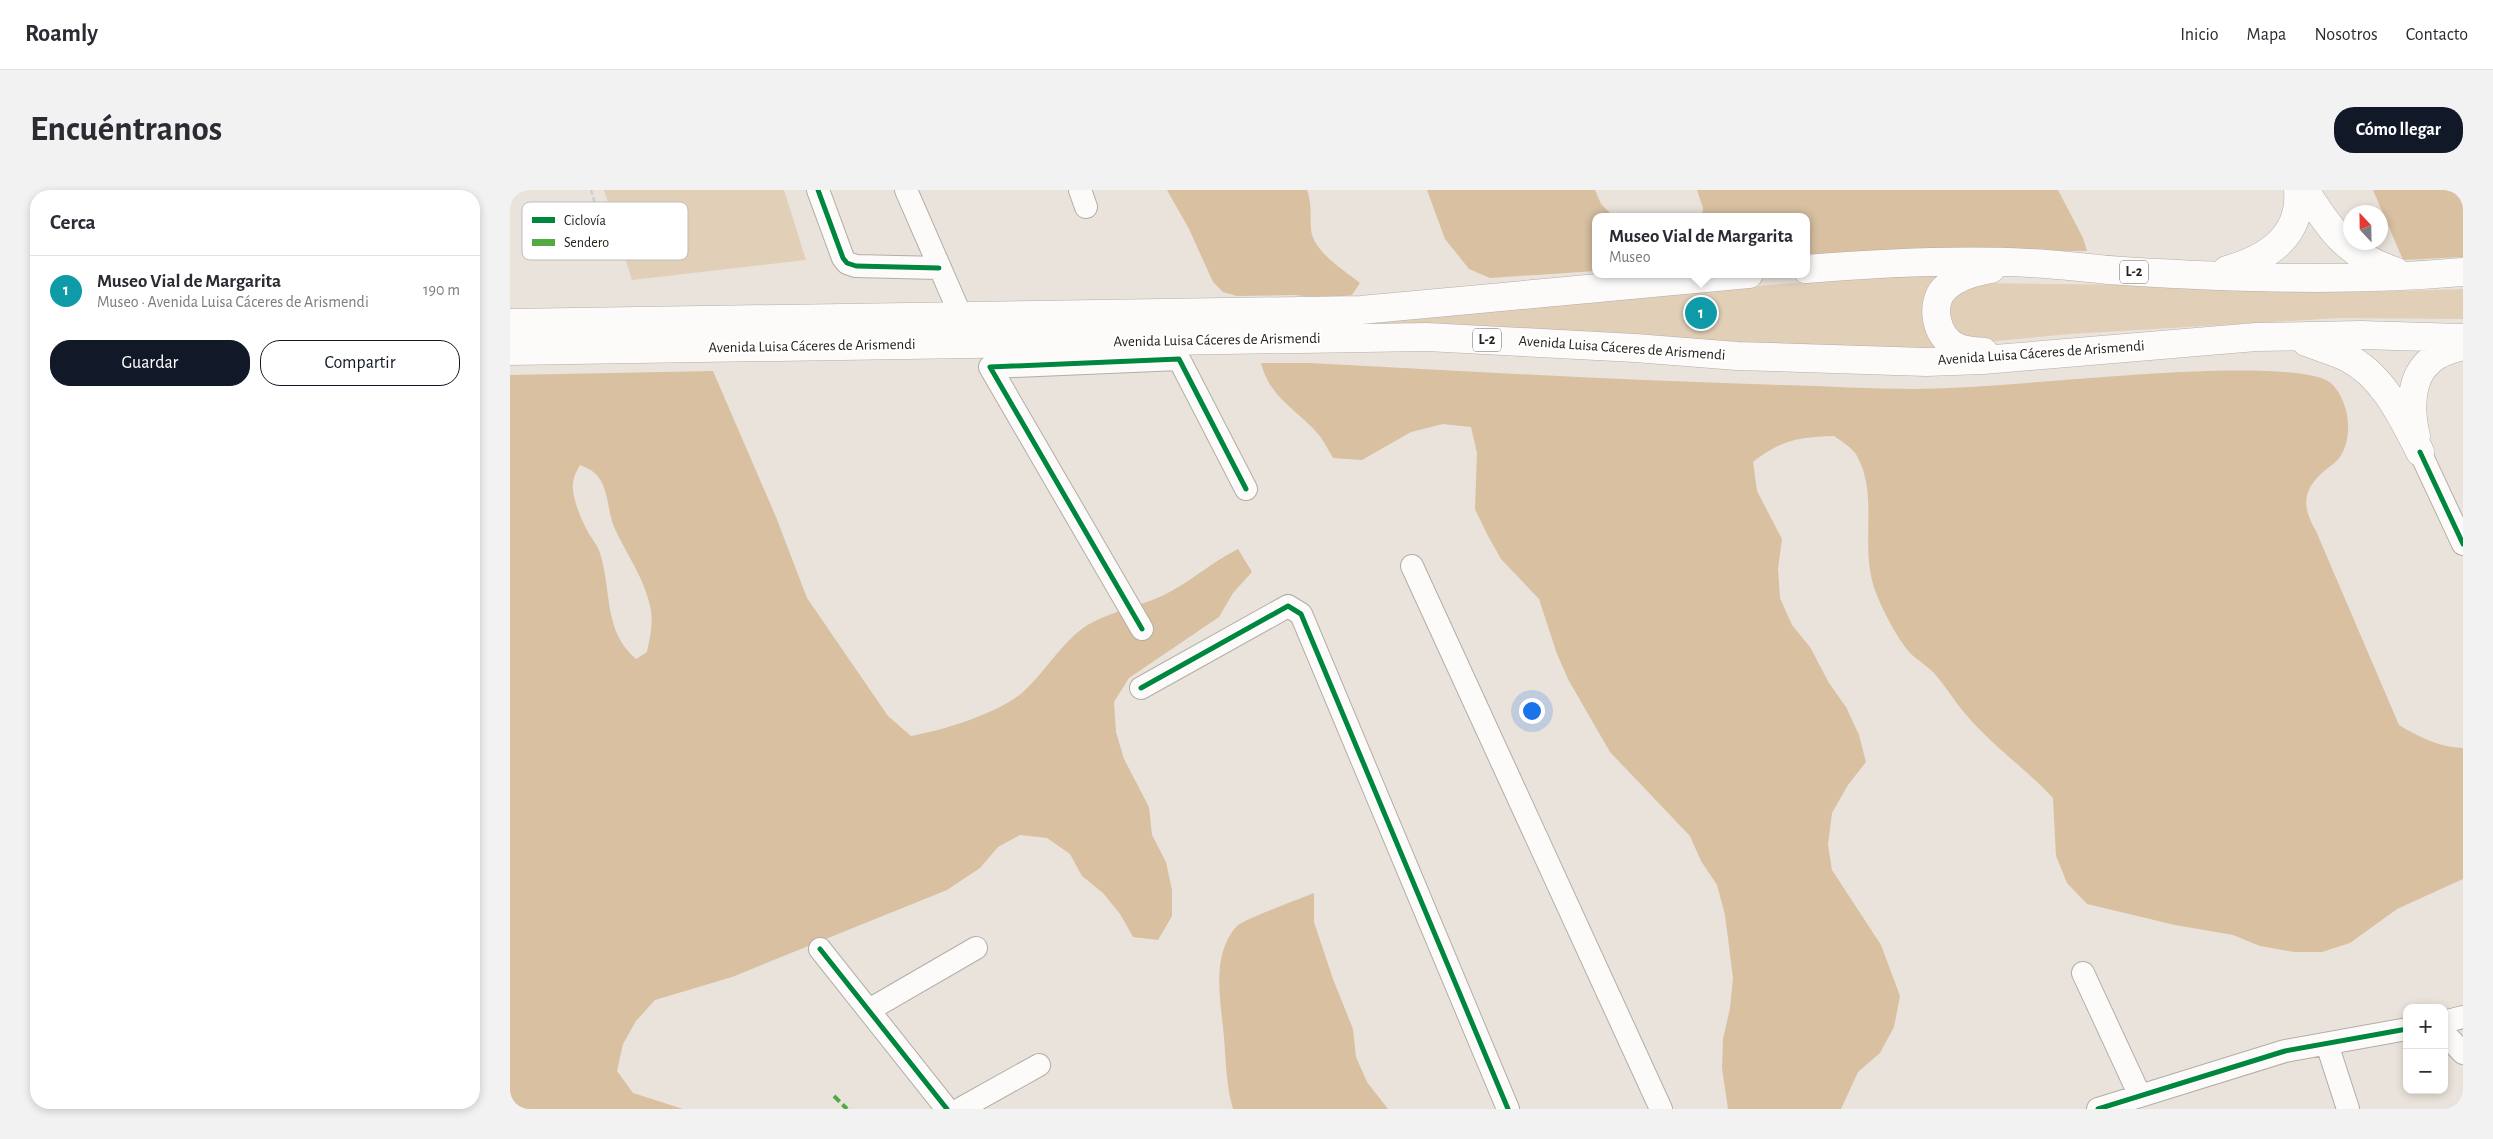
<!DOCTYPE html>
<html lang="es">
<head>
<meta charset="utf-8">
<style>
  body { margin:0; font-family:"Alegreya Sans",sans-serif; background:#f2f2f3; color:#2b2b33 }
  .controls { position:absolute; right:15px; bottom:15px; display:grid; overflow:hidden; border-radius:10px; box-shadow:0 2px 8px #0003 }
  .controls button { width:45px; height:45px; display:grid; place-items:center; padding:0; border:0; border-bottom:1px solid #e1e1e2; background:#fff; color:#2b2b33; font:25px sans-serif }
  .compass { position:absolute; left:1833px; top:15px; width:45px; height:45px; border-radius:50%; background:#fff; box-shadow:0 2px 8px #0003; rotate:338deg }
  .you { position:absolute; left:1021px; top:520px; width:18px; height:18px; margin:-12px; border:4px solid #fff; border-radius:50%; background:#1a73e8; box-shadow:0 0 0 8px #1a73e833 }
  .badge { display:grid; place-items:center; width:32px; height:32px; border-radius:50%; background:#111827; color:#fff; font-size:16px; font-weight:700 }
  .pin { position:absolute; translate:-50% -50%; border:2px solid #fff; box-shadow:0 1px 5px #0006 }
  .popup { position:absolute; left:1082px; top:23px; width:218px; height:65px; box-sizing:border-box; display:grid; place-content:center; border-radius:10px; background:#fff; filter:drop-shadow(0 1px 4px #0005); font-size:16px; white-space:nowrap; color:#7c7c81 }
  .popup b { font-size:19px; color:#2b2b33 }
  .popup::after { content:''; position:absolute; left:50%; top:100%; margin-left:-10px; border:10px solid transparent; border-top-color:#fff }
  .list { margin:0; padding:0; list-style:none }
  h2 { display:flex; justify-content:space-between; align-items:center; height:65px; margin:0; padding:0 20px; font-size:21px }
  h2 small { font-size:16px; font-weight:400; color:#7c7c81 }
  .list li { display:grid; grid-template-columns:32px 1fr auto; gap:15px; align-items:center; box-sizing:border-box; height:70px; padding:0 20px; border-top:1px solid #e1e1e2 }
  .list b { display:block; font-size:19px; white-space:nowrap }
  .list p { margin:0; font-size:16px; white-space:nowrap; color:#7c7c81 }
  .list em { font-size:16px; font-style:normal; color:#7c7c81 }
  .actions { display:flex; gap:10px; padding:15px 20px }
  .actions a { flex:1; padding:11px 0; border:1px solid #111827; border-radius:20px; text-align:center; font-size:18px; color:#111827 }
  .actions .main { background:#111827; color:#fff }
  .map { position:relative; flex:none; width:1953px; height:919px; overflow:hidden; border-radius:20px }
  header { display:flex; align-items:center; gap:30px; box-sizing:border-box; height:70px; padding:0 25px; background:#fff; border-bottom:1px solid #e1e1e2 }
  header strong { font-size:24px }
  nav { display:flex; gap:28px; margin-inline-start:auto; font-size:18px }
  .intro { display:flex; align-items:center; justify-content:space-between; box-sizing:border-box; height:120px; padding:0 30px }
  h1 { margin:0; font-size:35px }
  .button { padding:12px 22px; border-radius:20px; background:#111827; color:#fff; font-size:18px; font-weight:700 }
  main { display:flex; gap:30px; padding:0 30px }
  aside { flex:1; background:#fff; border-radius:20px; box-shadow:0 2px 8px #0003 }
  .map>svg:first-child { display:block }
  .green { fill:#e1cfb8 }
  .forest { fill:#d8c0a1; fill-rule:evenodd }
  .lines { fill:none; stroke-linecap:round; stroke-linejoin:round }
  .minor-casing { stroke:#b2ada7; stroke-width:24 }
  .major-casing { stroke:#b2ada7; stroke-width:29 }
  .path { stroke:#d0cecb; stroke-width:2.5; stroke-dasharray:5 2.5; stroke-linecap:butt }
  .minor { stroke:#fcfbfa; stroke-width:22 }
  .major { stroke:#fcfbfa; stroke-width:28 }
  .quiet { stroke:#53aa43; stroke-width:4; stroke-dasharray:8 4; stroke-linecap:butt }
  .cycleway-casing { stroke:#fff; stroke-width:8 }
  .cycleway { stroke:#00873e; stroke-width:5 }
  .labels { text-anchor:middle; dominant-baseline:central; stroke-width:4; stroke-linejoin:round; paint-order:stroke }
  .shield { fill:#fff; stroke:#676460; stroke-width:1 }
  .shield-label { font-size:14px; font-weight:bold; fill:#26221c }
  .street-label { font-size:15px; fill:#26221c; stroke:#fff }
  .key { fill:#fff; stroke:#bebdbb; stroke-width:1 }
  .key-label { font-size:14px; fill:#26221c }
</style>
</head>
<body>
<header>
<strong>Roamly</strong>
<nav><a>Inicio</a><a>Mapa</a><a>Nosotros</a><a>Contacto</a></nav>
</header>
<div class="intro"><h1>Encuéntranos</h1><a class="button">Cómo llegar</a></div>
<main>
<aside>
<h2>Cerca<small></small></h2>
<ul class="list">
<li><span class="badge" style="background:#0f9aa8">1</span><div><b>Museo Vial de Margarita</b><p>Museo · Avenida Luisa Cáceres de Arismendi</p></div><em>190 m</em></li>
</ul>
<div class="actions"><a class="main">Guardar</a><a>Compartir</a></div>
</aside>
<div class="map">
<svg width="1953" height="919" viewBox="0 0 1953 919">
  <rect width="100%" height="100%" fill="#eae3db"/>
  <path class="green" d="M94,0H274L296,70L122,90Z
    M1424,81L1429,83L1428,161L850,137V130Z
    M1470,93L1628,95L1856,102L1953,99V129L1830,128L1560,144L1465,153L1438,136L1441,104Z"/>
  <path class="forest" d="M657,0H797C802,14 800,24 801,39C803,62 834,80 850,93L842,105L813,108L784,105L727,106L713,102L703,92L679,39Z
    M917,0H1085L1091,14L1104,27H1086V81L980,88L959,79L935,49Z
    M1187,0H1548L1573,48L1577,61L1419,60L1296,69V27H1192L1193,18Z
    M1863,0H1953V67L1893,70Z
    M751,173H799C957,181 1115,191 1273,195C1317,196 1361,199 1405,199C1455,198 1505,194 1554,190C1599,187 1794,168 1822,194C1839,211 1844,246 1830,267C1826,273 1817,278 1812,283C1791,302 1793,319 1806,341L1889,535C1909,547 1929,557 1953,558V689L1887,719L1840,753L1812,762H1784L1750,756L1723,745L1665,735L1577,714L1557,693L1546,666L1543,608C1516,579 1484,557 1458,527C1445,513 1436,496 1423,482C1417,476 1409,471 1402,465C1389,452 1373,421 1366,403C1348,356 1370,308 1347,266C1343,258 1331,251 1324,246C1289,247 1271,250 1243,272L1247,301L1272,349L1268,379L1270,408L1282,435L1300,457L1319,493L1336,517L1349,545L1356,572L1338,595L1322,623L1318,655L1322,680L1371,755L1390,806L1384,837L1370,863L1348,882L1331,919H1218L1212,878L1213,849L1220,818L1223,788L1215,725L1207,695L1191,671L1180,646L1100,562L1059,491L1047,464L1029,409L991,369L977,344L965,319L967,263L961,237L933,234L901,242L852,270L823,268C819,261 814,252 809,245C787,219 760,209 751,173Z
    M203,181L266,327L297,408L378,526L401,546C431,541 490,523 513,502C534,483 550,455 573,438C597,422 628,417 654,405C680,392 702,372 728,359L742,382L723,403L709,427L619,488L604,512L606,542L614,569L639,617L642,645L656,672L662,700V726L648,750L623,747L610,724L593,703L572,686L560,664L537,648L510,645L488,657L470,678L437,700L222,787L145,810L126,831L113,854L107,881L123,903L173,919H0V185ZM70,275C80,279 86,282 91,291C99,306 98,324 105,339C117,365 134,388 140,416C144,431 140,447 137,462L126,469C93,441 102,401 90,363C87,354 81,348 77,340C71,329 64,312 63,300C62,290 65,284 70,275Z
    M804,703V732L823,789L843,839L846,867L857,892L878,919H723C716,895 716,872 714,847C711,812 700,765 727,736C732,730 792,708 804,703Z"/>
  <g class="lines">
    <defs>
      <path id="minor" d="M308,0L333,68L337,73L346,76L429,78
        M396,0L451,126
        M570,0L576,17
        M1910,262L1953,354
        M902,376L1151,919
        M632,439L480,177L669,169L736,299
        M631,498L778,416L791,424L998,919
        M310,759L437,919
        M1573,783L1630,906
        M359,820L466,758
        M1934,832L1953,827
        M1934,843L1953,863
        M1817,854L1838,919
        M450,919L529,875
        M1588,919L1775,861L1897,839"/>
      <path id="major" d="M1795,0C1820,40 1838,66 1885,81
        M1296,79C1370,73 1444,69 1519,73C1550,74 1581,79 1613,81C1726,88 1840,92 1953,82
        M1717,80C1756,69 1792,47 1788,0
        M0,133L851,120L1239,84
        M1796,152C1809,157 1823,161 1836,167C1873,185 1892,227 1910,262
        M0,161L917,147L1125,158L1227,166L1416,172L1473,170L1746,147L1851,145L1953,148
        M1474,162C1465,161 1455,161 1447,157C1426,148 1419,114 1435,98C1448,86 1465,82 1481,79
        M1906,246C1900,222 1899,187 1921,170C1929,162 1942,159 1953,156"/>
    </defs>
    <use href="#minor" class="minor-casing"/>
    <use href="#major" class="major-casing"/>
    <path class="path" d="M81,0L102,72"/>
    <use href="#minor" class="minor"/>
    <use href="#major" class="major"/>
    <path class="quiet" d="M324,906L337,919"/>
    <defs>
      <path id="cycleway" d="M308,0L333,68L337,73L346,76L429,78
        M1910,262L1953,354
        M632,439L480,177L669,169L736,299
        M631,498L778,416L791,424L998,919
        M310,759L437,919
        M1588,919L1775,861L1897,839"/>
    </defs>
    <use href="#cycleway" class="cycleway-casing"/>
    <use href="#cycleway" class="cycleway"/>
  </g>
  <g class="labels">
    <g class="shield">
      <rect x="1610" y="70.5" width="28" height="23" rx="4"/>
      <rect x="963" y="138.5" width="28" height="23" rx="4"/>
    </g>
    <g class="shield-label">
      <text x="1624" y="82">L-2</text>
      <text x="977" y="150">L-2</text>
    </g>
    <g class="street-label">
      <text transform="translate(707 150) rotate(-1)">Avenida Luisa Cáceres de Arismendi</text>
      <text transform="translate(302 156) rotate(-1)">Avenida Luisa Cáceres de Arismendi</text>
      <text transform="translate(1112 158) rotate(4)">Avenida Luisa Cáceres de Arismendi</text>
      <text transform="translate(1531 163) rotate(-4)">Avenida Luisa Cáceres de Arismendi</text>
    </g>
  </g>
  <rect x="12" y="12" width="166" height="58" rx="8" class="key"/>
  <rect x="22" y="27" width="23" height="6" fill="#00873e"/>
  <rect x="22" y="49" width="23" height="7" fill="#53aa43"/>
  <g class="key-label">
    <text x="54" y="35">Ciclovía</text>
    <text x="54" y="57">Sendero</text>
  </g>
</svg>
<div class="controls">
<button>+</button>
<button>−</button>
</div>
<svg class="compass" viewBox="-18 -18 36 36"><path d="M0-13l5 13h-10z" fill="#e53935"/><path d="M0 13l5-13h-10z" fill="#7c7c81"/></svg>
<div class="you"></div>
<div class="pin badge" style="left:1191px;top:123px;background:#0f9aa8">1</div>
<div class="popup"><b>Museo Vial de Margarita</b>Museo</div>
</div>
</main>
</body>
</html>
